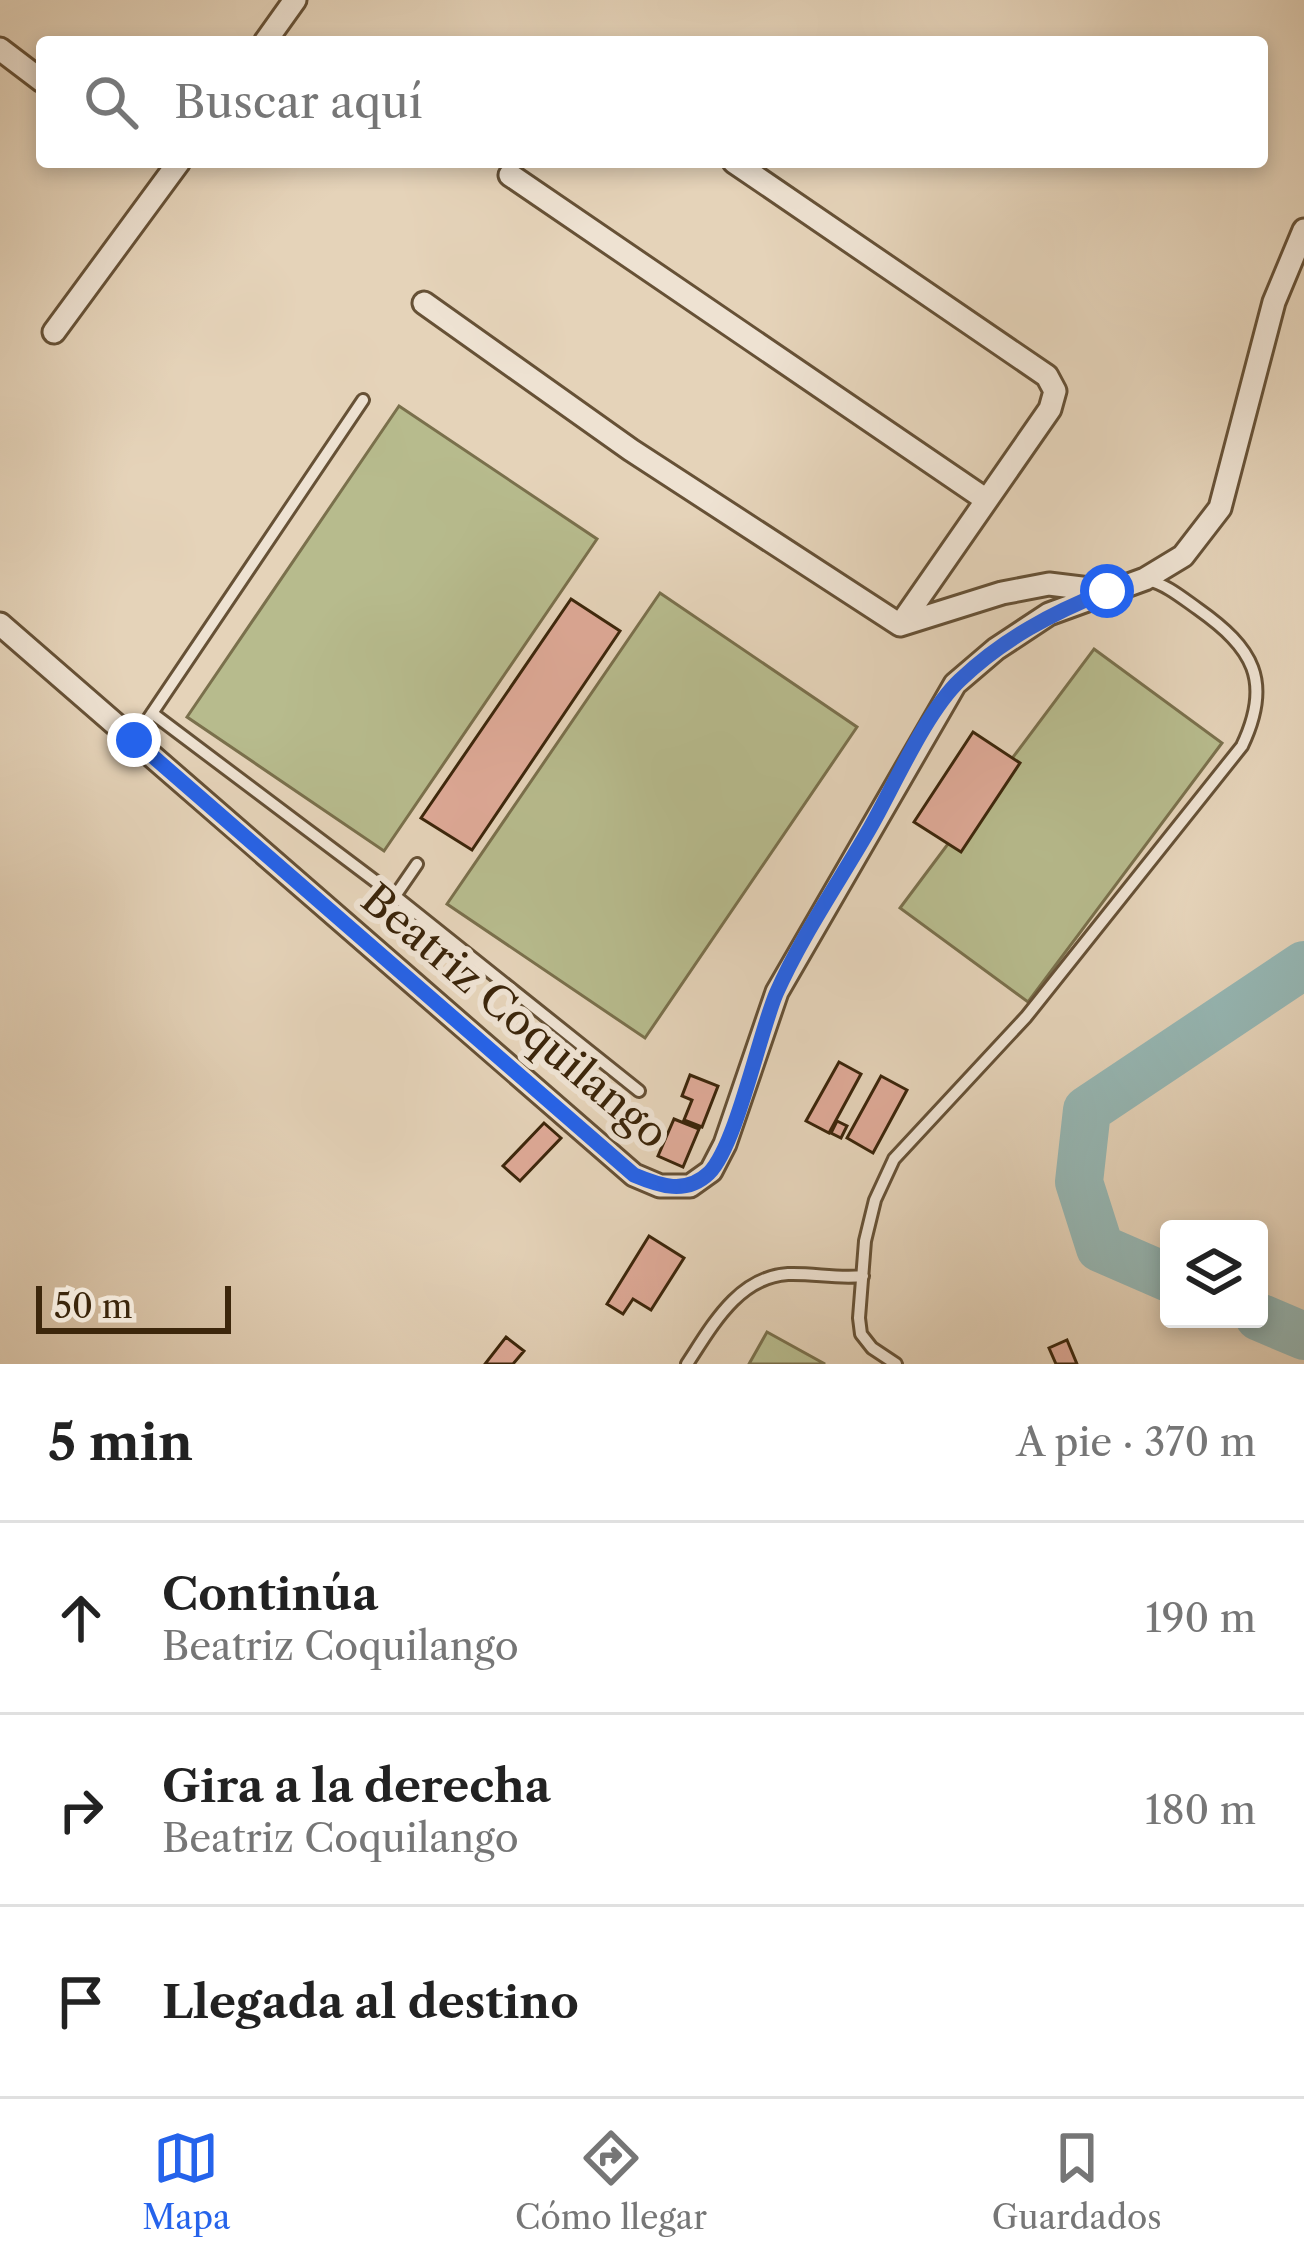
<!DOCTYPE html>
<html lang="es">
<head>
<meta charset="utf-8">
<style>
  body { margin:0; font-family:"Libre Caslon Text",serif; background:#f2f2f2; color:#222 }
  .controls { position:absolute; right:36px; bottom:36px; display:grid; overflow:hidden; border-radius:12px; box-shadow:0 6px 18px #0003 }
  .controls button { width:108px; height:108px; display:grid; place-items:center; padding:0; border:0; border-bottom:3px solid #e0e0e0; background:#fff; color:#222; font:60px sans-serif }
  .scale { position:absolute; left:36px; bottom:30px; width:195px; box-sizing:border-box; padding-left:12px; border:6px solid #3c260b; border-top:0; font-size:33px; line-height:42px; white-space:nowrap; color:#3c260b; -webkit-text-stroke:9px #eee2d2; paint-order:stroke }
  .stop { position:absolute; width:36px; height:36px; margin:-27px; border:9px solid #2563eb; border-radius:50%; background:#fff }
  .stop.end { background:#2563eb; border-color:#fff; box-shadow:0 3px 12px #0008 }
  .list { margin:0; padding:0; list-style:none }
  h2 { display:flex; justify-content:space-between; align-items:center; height:156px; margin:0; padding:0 48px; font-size:51px }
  h2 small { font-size:39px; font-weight:400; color:#767676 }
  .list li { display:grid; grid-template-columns:78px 1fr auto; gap:36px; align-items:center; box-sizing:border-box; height:192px; padding:0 48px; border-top:3px solid #e0e0e0 }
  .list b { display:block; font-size:45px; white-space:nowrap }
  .list p { margin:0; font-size:39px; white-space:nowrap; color:#767676 }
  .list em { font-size:39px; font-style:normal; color:#767676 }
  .icon { flex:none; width:66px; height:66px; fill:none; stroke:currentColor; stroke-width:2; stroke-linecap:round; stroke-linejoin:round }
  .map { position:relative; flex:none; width:1304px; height:1364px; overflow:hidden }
  .search { position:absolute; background:#fff; box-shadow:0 6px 18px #0003; left:36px; right:36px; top:36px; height:132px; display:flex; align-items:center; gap:30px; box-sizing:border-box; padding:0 42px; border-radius:12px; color:#767676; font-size:45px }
  .sheet { height:732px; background:#fff }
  nav { display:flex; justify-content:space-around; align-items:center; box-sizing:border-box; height:168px; border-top:3px solid #e0e0e0; background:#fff; font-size:33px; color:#767676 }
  nav a { display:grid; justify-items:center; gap:6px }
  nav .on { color:#2563eb }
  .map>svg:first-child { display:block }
  .green { fill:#b7bb8d; stroke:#7a704c; stroke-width:3 }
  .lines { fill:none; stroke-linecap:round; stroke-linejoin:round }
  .river { stroke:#96b7b4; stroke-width:48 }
  .building { fill:#dfaa98; stroke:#3c260b; stroke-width:3 }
  .lane-casing { stroke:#665136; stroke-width:16 }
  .street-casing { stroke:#665136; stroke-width:27 }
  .lane { stroke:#eee2d2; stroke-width:10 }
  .street { stroke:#eee2d2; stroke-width:21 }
  .route { stroke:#2563eb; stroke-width:15 }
  .labels { text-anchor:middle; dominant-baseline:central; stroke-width:12; stroke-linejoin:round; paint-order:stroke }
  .street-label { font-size:42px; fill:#3c260b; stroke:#eee2d2 }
</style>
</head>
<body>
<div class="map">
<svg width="1304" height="1364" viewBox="0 0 1304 1364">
  <rect width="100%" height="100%" fill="#e5d3b9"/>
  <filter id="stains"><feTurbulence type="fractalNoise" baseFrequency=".00167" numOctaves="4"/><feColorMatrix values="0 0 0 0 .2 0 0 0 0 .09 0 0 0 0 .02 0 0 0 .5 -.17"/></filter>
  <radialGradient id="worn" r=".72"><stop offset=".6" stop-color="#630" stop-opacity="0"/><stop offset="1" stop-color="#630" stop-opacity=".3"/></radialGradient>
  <path class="green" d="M399,406L597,539L384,851L187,717Z
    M660,593L857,727L645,1038L447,904Z
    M1094,649L1222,743L1028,1002L900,908Z
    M767,1332L825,1364H749Z"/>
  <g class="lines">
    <path class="river" d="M1169,1278L1100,1248L1079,1182L1087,1110L1304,965
      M1259,1317L1304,1336"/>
  </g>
  <path class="building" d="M571,599L620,631L472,850L421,818Z
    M973,732L1020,763L961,852L914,822Z
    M839,1062L861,1074L829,1133L806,1121Z
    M690,1075L718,1086L702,1127L684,1120L692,1100L682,1096Z
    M881,1076L907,1090L873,1153L847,1138Z
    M674,1119L699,1129L683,1167L658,1156Z
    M837,1121L847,1126L841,1138L831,1133Z
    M544,1123L561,1138L520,1181L503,1166Z
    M649,1236L684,1258L651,1310L633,1299L623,1314L607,1304Z
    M506,1337L524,1351L513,1364H485Z
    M1067,1340L1077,1364H1056L1049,1348Z"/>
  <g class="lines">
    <defs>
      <path id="lane" d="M152,713L395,896L417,864
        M134,740L363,400
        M395,896L639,1091
        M687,1364C712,1326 738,1277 788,1274C814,1273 837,1279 863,1276
        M896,1364L872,1348L861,1334L859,1318L865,1241L875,1200L894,1159L1026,1017L1242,746C1273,681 1253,648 1198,609C1181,597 1167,585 1148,580"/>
      <path id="street" d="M265,42L295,0
        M0,49L42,81
        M734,162L1047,376L1055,391L1050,409L900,625
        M510,175L985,499
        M424,303L631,450L900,625L1002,593L1049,584L1106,591
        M54,332L179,162
        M0,624L634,1175L660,1186H690L711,1171L725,1144L777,992L955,684L996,649L1049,614L1145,579L1183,556L1220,508L1274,302L1304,230"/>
    </defs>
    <use href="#lane" class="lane-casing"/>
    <use href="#street" class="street-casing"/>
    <use href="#lane" class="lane"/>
    <use href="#street" class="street"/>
  </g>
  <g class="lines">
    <path class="route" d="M134,740L634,1175C660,1186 686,1195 709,1173C736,1146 759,1035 776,994C801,937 839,882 870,828C894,786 926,712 960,680C1003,639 1052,613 1107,591"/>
  </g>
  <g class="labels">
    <g class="street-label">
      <text transform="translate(515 1016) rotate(40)">Beatriz Coquilango</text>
    </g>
  </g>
  <rect width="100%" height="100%" filter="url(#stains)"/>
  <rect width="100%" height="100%" fill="url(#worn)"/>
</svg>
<div class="controls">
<button><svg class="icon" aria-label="layers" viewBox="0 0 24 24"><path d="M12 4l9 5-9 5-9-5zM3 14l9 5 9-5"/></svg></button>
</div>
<div class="scale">50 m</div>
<div class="stop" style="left:1107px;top:591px"></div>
<div class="stop end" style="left:134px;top:740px"></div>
<div class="search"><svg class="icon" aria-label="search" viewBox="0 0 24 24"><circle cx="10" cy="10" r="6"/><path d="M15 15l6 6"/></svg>Buscar aquí</div>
</div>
<section class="sheet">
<h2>5 min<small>A pie · 370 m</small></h2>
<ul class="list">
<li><svg class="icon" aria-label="ahead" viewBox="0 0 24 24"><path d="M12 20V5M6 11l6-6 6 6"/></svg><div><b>Continúa</b><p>Beatriz Coquilango</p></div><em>190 m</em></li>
<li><svg class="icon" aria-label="right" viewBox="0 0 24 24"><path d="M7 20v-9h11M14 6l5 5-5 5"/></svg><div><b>Gira a la derecha</b><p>Beatriz Coquilango</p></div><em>180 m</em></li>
<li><svg class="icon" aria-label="arrive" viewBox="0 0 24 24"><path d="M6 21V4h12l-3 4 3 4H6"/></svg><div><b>Llegada al destino</b></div></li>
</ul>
</section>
<nav>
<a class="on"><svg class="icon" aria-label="map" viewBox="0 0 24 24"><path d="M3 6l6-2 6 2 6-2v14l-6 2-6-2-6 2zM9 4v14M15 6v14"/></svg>Mapa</a>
<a><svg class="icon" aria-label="directions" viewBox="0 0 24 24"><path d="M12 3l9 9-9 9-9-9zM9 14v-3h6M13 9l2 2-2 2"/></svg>Cómo llegar</a>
<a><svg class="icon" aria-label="saved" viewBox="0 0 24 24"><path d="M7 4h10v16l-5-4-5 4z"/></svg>Guardados</a>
</nav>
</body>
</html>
